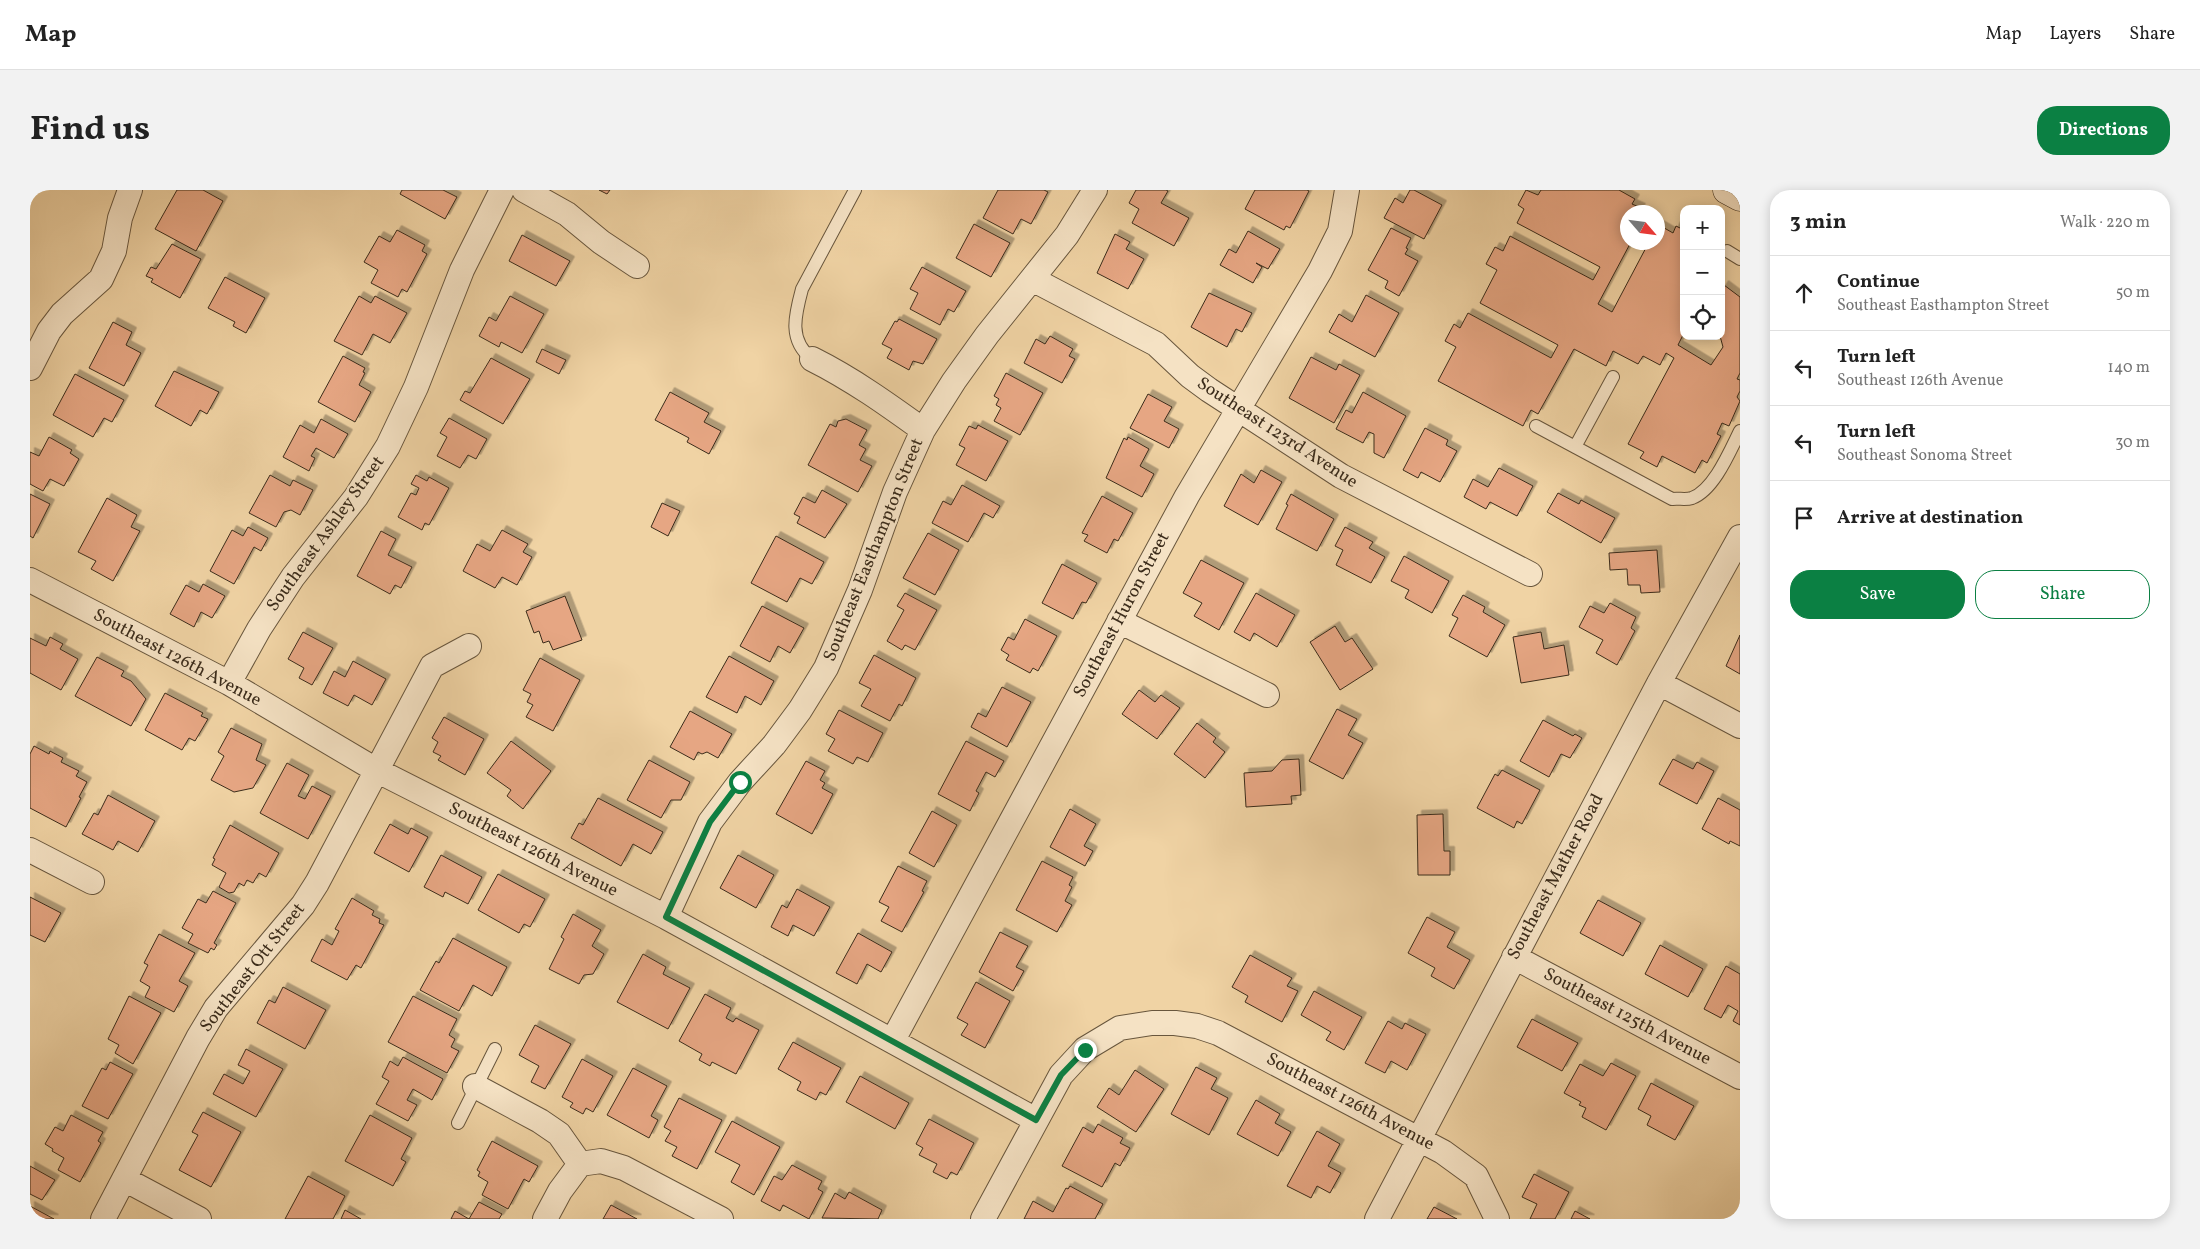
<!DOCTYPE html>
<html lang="en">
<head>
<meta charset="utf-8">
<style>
  body { margin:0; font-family:Vollkorn,serif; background:#f2f2f2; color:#222 }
  .controls { position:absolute; right:15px; top:15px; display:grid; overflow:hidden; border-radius:10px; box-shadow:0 2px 12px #0003 }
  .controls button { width:45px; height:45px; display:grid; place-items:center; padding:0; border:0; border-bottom:1px solid #e0e0e0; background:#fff; color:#222; font:25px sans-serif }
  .compass { position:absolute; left:1590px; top:15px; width:45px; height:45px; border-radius:50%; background:#fff; box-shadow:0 2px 12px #0003; rotate:118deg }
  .stop { position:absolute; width:15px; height:15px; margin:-11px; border:4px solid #0b8043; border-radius:50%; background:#fff }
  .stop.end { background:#0b8043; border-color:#fff; box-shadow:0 1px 5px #0008 }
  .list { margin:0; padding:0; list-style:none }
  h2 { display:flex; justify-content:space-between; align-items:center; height:65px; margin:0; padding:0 20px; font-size:21px }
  h2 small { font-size:16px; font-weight:400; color:#767676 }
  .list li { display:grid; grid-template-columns:32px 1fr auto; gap:15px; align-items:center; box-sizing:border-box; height:75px; padding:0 20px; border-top:1px solid #e0e0e0 }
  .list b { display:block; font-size:19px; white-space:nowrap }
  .list p { margin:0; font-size:16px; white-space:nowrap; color:#767676 }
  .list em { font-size:16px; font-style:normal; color:#767676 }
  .actions { display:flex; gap:10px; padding:15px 20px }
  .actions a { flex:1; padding:11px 0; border:1px solid #0b8043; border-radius:20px; text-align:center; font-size:18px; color:#0b8043 }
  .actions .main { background:#0b8043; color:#fff }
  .icon { flex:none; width:28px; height:28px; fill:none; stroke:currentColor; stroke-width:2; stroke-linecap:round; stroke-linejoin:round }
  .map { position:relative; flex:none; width:1710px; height:1029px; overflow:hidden; border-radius:20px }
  header { display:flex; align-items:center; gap:30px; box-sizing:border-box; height:70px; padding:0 25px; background:#fff; border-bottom:1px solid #e0e0e0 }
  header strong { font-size:24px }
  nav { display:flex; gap:28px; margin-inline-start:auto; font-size:18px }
  .intro { display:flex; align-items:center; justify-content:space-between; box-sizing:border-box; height:120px; padding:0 30px }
  h1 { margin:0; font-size:35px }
  .button { padding:12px 22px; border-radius:20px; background:#0b8043; color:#fff; font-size:18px; font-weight:700 }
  main { display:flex; gap:30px; padding:0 30px }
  aside { flex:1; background:#fff; border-radius:20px; box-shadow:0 2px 12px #0003 }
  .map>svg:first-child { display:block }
  .building { fill:#e6a683; stroke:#3b2c1b; filter:url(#shadow) }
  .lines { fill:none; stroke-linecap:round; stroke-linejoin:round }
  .lane-casing { stroke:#68563d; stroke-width:14 }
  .street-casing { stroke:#68563d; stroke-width:26 }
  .secondary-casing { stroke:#3b2c1b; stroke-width:29 }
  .lane { stroke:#f5e2c4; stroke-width:12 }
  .street { stroke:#f5e2c4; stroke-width:24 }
  .secondary { stroke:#f5e2c4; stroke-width:28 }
  .route { stroke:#0b8043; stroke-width:6 }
  .labels { text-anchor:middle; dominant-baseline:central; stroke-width:4.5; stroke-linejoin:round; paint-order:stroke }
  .street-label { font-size:18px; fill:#3b2c1b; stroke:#f5e2c4 }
</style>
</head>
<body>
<header>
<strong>Map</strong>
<nav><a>Map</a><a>Layers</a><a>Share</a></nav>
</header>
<div class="intro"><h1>Find us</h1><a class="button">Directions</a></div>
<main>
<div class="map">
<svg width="1710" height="1029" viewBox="0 0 1710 1029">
  <defs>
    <filter id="shadow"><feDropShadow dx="4.5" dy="-4.5" stdDeviation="0" flood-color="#0004"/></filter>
  </defs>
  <rect width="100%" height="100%" fill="#f0d3a4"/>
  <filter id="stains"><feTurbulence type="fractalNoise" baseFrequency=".004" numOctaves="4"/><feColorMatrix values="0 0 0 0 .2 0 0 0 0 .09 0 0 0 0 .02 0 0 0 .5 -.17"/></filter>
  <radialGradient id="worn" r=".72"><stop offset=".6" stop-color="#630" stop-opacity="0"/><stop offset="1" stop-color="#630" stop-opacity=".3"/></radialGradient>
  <path class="building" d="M147,0H173L193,11L166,61L125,39Z
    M372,0H413L427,7L415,29L370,4Z
    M569,0H580L577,4Z
    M968,0H1014L1018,2L1001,34L991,29L983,44L953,28Z
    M1106,0H1136L1138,1L1131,13L1159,28L1144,56L1102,33L1109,19L1099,13Z
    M1225,0H1277L1279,1L1260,38L1256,36L1254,40L1215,19Z
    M1380,0H1384L1412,15L1394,49L1354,28L1365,8L1373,13Z
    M1496,0L1508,5L1511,0H1589L1605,9L1602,14L1611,18L1608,22H1598V52H1601L1568,114L1582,122L1619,52H1628L1629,35L1643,43L1646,36L1654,40V143L1648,155L1681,175L1693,157L1690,146L1691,100L1694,95L1710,107V183L1707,189L1710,190V201L1707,207L1710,211L1699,236L1692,233L1687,244L1691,246L1677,273L1672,270L1665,283L1632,266L1627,277L1610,268L1614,262L1598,254L1644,168L1636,163L1630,175L1613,166L1608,174L1583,161L1576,176L1544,159L1508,224L1501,220L1493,236L1408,191L1426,157L1415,151L1424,134L1430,138L1438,123L1521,168L1528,155L1450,113L1467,80L1456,74L1465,57L1473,61L1480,46L1563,90L1570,77L1487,33L1494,19L1488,15Z
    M944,34L980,53L961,87L926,68Z
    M1361,38L1381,48L1376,58L1378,59L1375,64L1388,71L1369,106L1355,98L1358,91L1338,80Z
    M367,40L395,55L392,61L397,64L377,102L372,99L368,107L341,93L348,80L334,72L349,46L360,52Z
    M1218,41L1250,59L1238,79L1226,73L1232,77L1223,93L1190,75L1199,59L1206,63Z
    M1085,44L1100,52L1096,59L1114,69L1098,99L1067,83Z
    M492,45L540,71L526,96L479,71Z
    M142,54L171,69L150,108L121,92L123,89L116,86L121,77L126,79Z
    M892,77L936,101L924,122L918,119L910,135L880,119L888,103L880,99Z
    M195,87L235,108L216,143L203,136L205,132L178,118Z
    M1179,103L1222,123L1212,142L1206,139L1197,157L1161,137Z
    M1336,105L1369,123L1345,167L1299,142L1309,124L1322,132Z
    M329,106L341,113L345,106L377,123L360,153L343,144L332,165L304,151Z
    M480,106L514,124L492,163L471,152L469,157L449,146L459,127L466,131Z
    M869,129L907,149L893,174L883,171L879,180L857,168L862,159L852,154L865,131L867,132Z
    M83,132L102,142L96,155L111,163L94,196L59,178Z
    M1020,146L1043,159L1039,166L1045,169L1032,193L994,173L1006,149L1015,154Z
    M512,159L536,170L529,184L506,172Z
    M313,166L335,178L333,182L335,183L329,195L341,202L325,232L288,212Z
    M1281,167L1306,180L1309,174L1330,185L1304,233L1259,208Z
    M461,168L500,189L473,234L430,210L435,201L440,203Z
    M144,181L189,202L177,224L170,220L161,236L125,216Z
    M976,183L1013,203L990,245L964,231L971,218L966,215L969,209L964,206Z
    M45,184L94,210L82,232L74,228L63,247L23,225Z
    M640,202L679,223L674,232L691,241L679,264L657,252L659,248L625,230Z
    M1333,202L1376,226L1354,268L1344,263V244L1339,242L1333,253L1306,239L1316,220L1322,223Z
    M1118,204L1142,217L1134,231L1149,239L1139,258L1100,238Z
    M419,228L457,249L446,269L438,265L430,278L407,266L417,247L410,243Z
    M291,229L318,244L304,268L286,258L281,266L285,268L279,281L253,267L270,235L284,243Z
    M816,229L837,240L829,255L836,259L830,270L842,276L828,302L778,275L800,234L806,237L808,231Z
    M948,235L978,251L956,291L926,275L935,258L929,255L939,236L946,239Z
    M1395,238L1418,250L1416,255L1427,261L1410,292L1391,282L1388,288L1373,280Z
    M19,247L42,260L40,263L49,269L34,296L20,289L13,301L0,294V262L9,266Z
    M1098,247L1119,259L1110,276L1124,284L1112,307L1076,288L1094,248L1097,250Z
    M1469,278L1503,296L1487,326L1460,312L1456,319L1434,307L1443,289L1458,297Z
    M1231,280L1252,292L1228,335L1194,316L1211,284L1224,293Z
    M240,285L260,296L263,290L283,300L270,325L261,320L254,322L246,337L219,323Z
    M386,285L397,291L399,287L419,298L399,335L395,333L392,340L368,327L381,303L386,305L389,298L381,294Z
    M932,295L970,316L963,328L954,323L938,352L902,333L913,311L921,315Z
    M792,300L817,314L795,348L767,333L770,327L764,324L773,307L785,313Z
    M1528,303L1549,314L1551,310L1585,328L1571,353L1517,322Z
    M0,304L20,314L3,348L0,346Z
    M1261,304L1304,329L1287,361L1246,339L1258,315L1256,314Z
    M1072,306L1103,323L1088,351L1084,349L1077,363L1054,351L1058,345L1052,343Z
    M77,308L107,325L101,337L110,341L83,391L61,379L66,371L48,362Z
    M632,313L650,321L638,346L621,337Z
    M218,337L238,348L231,361L224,357L204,394L180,381L202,340L213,346Z
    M1315,337L1343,352L1339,358L1355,367L1341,393L1306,375L1313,360L1305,356Z
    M472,340L498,354L493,362L502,367L487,395L472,387L465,398L433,381L447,354L460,361Z
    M351,341L366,349L358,365L382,377L371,398L365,395L360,404L327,386Z
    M898,343L929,360L905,405L873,388Z
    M746,346L794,372L782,394L770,388L757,412L721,393Z
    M1627,360L1630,402L1611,403L1610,395H1598L1597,379L1580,380L1579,363Z
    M1374,366L1419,391L1402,423L1375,408L1379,400L1361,391Z
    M1171,370L1214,393L1189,440L1164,426L1172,413L1153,403Z
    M1032,374L1067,393L1056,413L1052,412L1043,429L1012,413Z
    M173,394L195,406L182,428L171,422L164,437L140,424L156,395L169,402Z
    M875,403L907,420L885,460L875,455L872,460L857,451L874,420L867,416Z
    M1226,403L1265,425L1247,457L1224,443L1220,451L1204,442Z
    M1433,405L1455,417L1453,422L1475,435L1457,467L1419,446L1428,428L1422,425Z
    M535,406L552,450L523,460L519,451L513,453L509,441L504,443L496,421Z
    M1580,413L1606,427L1601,438L1605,441L1587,475L1566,463L1573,450L1549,437L1560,416L1574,423Z
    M732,416L774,438L760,463L748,456L740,472L710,456Z
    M995,429L1027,446L1008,481L1003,478L1000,483L976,470L979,465L971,460L978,447L984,450Z
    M1305,436L1315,452L1322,448L1343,479L1310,500L1280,452Z
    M273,442L303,458L282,495L269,488L274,478L258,469Z
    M1511,442L1514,459L1534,455L1539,485L1491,493L1483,447Z
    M1710,445V484L1696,476Z
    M20,447L33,454L30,459L48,469L31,500L0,483V448L16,456Z
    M844,465L886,488L872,516L869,514L860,531L831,516L841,499L829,493Z
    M699,466L744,491L731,515L715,506L707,523L676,507Z
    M67,467L94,481L91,486L101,491L116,509L101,536L45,506Z
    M510,468L550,490L523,541L496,527L503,515L497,512L501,504L493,500Z
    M323,471L356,489L342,515L324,505L318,516L293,503L304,481L315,487Z
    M972,497L1001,512L977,557L941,537L948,523L956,527Z
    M1109,500L1125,512L1131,505L1150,518L1127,549L1092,524Z
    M135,503L173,523L171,526L178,529L165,551L159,548L152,560L115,540Z
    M1307,519L1327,529L1318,545L1333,553L1313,589L1279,571Z
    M809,520L853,543L838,572L827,567L823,574L798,561L805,549L796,544Z
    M660,521L702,544L688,568L677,562L672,564L668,562L664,570L640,557Z
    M414,527L454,549L435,585L408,570L411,566L403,562L408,552L402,548Z
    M1513,530L1543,546L1545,544L1552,548L1540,568L1531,564L1519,587L1490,571Z
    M1167,533L1186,548L1183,552L1195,562L1175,588L1144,564Z
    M201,538L232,554L226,570L236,575L223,598L204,602L181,590L194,566L188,562Z
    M481,551L521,581L493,619L477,606L481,600L457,583Z
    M936,551L974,571L965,587L956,582L946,601L949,603L940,621L908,604Z
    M4,556L19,564L20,561L33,568L31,572L49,581L46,586L57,592L49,607L51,608L36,637L0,618V564Z
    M1269,569L1271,605L1261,606L1262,614L1216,617L1214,583L1242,581L1252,570Z
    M1643,569L1663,579L1667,572L1684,581L1667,614L1629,594Z
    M619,570L660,592L651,610H641L631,628L597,610Z
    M776,571L795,581L790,590L795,593L792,598L803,604L782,644L746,624Z
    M257,573L279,585L268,606L275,609L282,596L301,606L278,649L230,623Z
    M1472,580L1510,600L1492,634L1487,631L1484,638L1447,618L1465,584L1468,586Z
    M78,605L125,631L108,662L88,651L83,660L52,644L64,623L68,625Z
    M568,608L633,642L621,664L603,654L591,676L541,648L549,633L553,635Z
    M1688,608L1710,620V656L1700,651L1699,654L1672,639Z
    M1040,619L1066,634L1054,656L1063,661L1055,676L1020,657Z
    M902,621L927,635L904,677L879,663Z
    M1413,624L1414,661H1420V685H1388L1387,625Z
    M360,634L378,644L381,638L398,647L379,682L344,663Z
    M200,635L249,663L236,687L229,683L223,693L217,690L214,696L209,693L204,702L199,703L189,697L196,683L182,675L185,669L183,668Z
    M411,665L452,687L438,714L415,702L413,707L394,697Z
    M708,665L744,685L726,718L690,698Z
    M1012,671L1043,687L1039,695L1042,697L1035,711L1042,715L1027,742L986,720Z
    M868,676L897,691L892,701L894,702L872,742L851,731L859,717L849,712Z
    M468,684L515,709L500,737L494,734L489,743L448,720Z
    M767,699L800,717L784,746L763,735L758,746L741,737L752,715L757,718Z
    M183,701L206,713L184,753L187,755L184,760L181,758L178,763L158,753L163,744L152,738L168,709L176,713Z
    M0,707L31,723L15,752L0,745Z
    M322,708L344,721L342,725L350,729L349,733L354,735L331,778L326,775L317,790L281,771L292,749L302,755L309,741L305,739Z
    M1568,710L1611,733L1593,766L1550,743Z
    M543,724L571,740L562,756L574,764L563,784L554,785L549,794L519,779L534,749L531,747Z
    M1397,727L1425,742L1417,757L1440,770L1424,799L1401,786L1405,778L1378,763Z
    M970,742L998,756L986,777L994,781L983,801L949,782Z
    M828,743L862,762L851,782L837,774L827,794L806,783Z
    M129,744L165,763L149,791L158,796L144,822L115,807L120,797L110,791L118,775L114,773Z
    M423,748L477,777L462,806L443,795L429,821L390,800L406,771L409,773Z
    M1630,755L1673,779L1658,807L1615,784Z
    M613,764L636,777L633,784L660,798L638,839L587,812Z
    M1220,765L1262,788L1257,796L1268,801L1252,832L1215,812L1218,806L1202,797Z
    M1696,776L1710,784V835L1703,831L1708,821L1698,815L1691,828L1674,819Z
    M946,792L980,811L955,858L931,845L938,834L927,828Z
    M253,797L296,820L275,859L227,833L239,810L245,813Z
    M1284,801L1332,827L1314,860L1296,850L1301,842L1271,825Z
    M675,804L701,818L696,828L703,832L706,828L729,840L706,884L682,872L680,876L669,870L672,864L649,851Z
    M99,806L131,823L103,874L85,863L89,855L78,849Z
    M383,806L427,829L419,845L425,849L421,857L429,861L417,883L358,852Z
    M1502,829L1548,853L1532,881L1487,857Z
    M1358,831L1372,839L1375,833L1396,844L1377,880L1361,871L1355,883L1335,873Z
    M505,835L541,854L515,899L501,892L509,876L489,865Z
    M763,852L811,878L796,905L790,902L786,910L767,900L771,892L748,879Z
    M216,859L253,879L226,927L183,904L194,884L213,894L220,881L208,875Z
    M373,867L413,889L402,910L383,899L377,910L387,915L378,931L346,914L359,891L352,887L360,871L368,876Z
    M552,869L583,886L563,922L556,918L553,924L540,917L543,913L532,907Z
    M80,872L103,884L78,929L52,916L72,878L76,880Z
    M1581,873L1606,886L1576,940L1552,927L1556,918L1549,915L1551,912L1534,903L1550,874L1573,886Z
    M1166,877L1187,888L1181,899L1198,908L1179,945L1141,924Z
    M603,878L637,896L621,926L628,930L619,948L577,925Z
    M1105,880L1134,899L1106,942L1067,917L1079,898L1089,905Z
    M830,886L879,913L865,939L816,912Z
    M1621,893L1664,916L1645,950L1617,935L1621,926L1608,919Z
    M649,908L692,930L667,979L642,966L647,957L635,951L641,941L634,937Z
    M1226,910L1250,924L1245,933L1261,942L1248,966L1207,944Z
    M173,922L211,942L181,997L149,980L168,945L162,942Z
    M41,925L73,942L68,951L71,953L50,992L28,980L34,968L22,961L23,959L15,954L25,937L33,941Z
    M340,925L382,948L371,969L376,972L363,996L315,971Z
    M899,929L944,953L927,985L921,982L917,989L903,982L907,974L889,965L893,958L886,954Z
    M702,931L750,957L724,1005L701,992L710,975L685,962Z
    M1068,934L1093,948L1090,953L1100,958L1090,976L1085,973L1072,997L1032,976L1053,937L1063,943Z
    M1287,941L1310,954L1298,976L1311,983L1300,1003L1287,996L1281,1008L1257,996Z
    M462,951L508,976L499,992L494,989L478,1019L452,1005L458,992L448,986L450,982L447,980Z
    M762,975L792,991L788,999L793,1002L779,1029L753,1015L750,1021L731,1011L744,986L752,990Z
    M0,976L25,990L12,1010L0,1004Z
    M1504,984L1539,1002L1525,1029H1500L1507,1014L1492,1007Z
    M278,986L315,1006L303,1029H255Z
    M1040,996L1073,1014L1065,1029H994L1003,1011L1023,1022L1036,998L1038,999Z
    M819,1002L852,1020L848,1029L792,1028L805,1003L815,1009Z
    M449,1012L472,1024L469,1029H439Z
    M581,1015L607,1029H573Z
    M0,1016L24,1029H0Z
    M1404,1017L1427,1029H1397Z
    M315,1020L331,1029H311Z
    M425,1021L439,1029H421Z
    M1545,1021L1560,1029H1541Z"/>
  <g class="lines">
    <defs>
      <path id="lane" d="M1697,61L1710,69
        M782,169C758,150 765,125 772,99L825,0
        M1506,236L1642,309C1648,308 1656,310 1662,308C1684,300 1700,261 1710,241
        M1545,257L1583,187
        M428,933L465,859"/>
      <path id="street" d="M494,0L537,24L571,52L607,76
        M1002,89L1126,154L1160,186L1179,200L1311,286L1500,384
        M782,169C822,189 857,214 893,240
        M0,178L19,141L32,124L71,89L84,61L90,28L100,0
        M0,390L199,493L346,580L636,727L1006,930
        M1089,431L1237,505
        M199,493L229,439L263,387L326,307L358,256L386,197L432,80L472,0
        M1629,493L1710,536
        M0,660L62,692
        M636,727L680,632L710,592L744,555L770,520L796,478L830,400L865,302L893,240L924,191L957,145L1037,45L1065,0
        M1484,767L1710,887
        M863,850L1157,306L1290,81L1310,41L1317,0
        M445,896L510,931L529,944L550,974
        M550,974L571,971L594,978L691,1029
        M94,989L169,1029
        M73,1029L168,848L186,818L273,715L287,693L402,476L439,456
        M515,1029L530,1001L550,974
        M953,1029L1031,885L1055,859L1090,838L1122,833H1145L1167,836L1188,843L1413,962L1446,986L1467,1029
        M1347,1029L1629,493L1710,347"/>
      <path id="secondary" d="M1697,0L1710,7"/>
    </defs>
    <use href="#lane" class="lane-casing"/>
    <use href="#street" class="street-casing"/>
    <use href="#secondary" class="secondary-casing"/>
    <use href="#lane" class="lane"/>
    <use href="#street" class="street"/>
    <use href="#secondary" class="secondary"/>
  </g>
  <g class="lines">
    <path class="route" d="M710,592L680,632L636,727L1006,930L1031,885L1055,860"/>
  </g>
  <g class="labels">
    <g class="street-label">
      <text transform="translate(1247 243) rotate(33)">Southeast 123rd Avenue</text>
      <text transform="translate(296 344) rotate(-54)">Southeast Ashley Street</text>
      <text transform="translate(844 360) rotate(-68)">Southeast Easthampton Street</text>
      <text transform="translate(1092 425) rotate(-62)">Southeast Huron Street</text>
      <text transform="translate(147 468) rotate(28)">Southeast 126th Avenue</text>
      <text transform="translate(503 660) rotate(27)">Southeast 126th Avenue</text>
      <text transform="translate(1526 687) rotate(-62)">Southeast Mather Road</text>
      <text transform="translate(223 778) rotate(-52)">Southeast Ott Street</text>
      <text transform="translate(1597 827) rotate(28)">Southeast 125th Avenue</text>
      <text transform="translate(1320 912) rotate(28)">Southeast 126th Avenue</text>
    </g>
  </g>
  <rect width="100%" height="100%" filter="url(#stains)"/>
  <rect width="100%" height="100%" fill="url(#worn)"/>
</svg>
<div class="controls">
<button>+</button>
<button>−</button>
<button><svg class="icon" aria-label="locate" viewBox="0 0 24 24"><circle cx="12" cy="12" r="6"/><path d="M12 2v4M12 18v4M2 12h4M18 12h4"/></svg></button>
</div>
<svg class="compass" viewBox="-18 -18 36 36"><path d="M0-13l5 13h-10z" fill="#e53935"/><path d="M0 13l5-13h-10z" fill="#767676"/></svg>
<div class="stop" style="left:710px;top:592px"></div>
<div class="stop end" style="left:1055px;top:860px"></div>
</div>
<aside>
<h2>3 min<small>Walk · 220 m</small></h2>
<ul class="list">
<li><svg class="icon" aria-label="ahead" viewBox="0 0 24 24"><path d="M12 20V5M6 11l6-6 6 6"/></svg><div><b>Continue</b><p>Southeast Easthampton Street</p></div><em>50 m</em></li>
<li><svg class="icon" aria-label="left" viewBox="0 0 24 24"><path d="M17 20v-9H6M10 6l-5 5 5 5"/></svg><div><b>Turn left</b><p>Southeast 126th Avenue</p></div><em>140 m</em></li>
<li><svg class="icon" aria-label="left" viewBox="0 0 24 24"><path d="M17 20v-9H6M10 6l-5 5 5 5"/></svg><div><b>Turn left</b><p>Southeast Sonoma Street</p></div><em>30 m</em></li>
<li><svg class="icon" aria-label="arrive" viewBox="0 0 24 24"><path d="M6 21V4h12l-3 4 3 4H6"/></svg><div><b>Arrive at destination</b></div></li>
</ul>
<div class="actions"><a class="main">Save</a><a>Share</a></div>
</aside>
</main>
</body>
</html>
